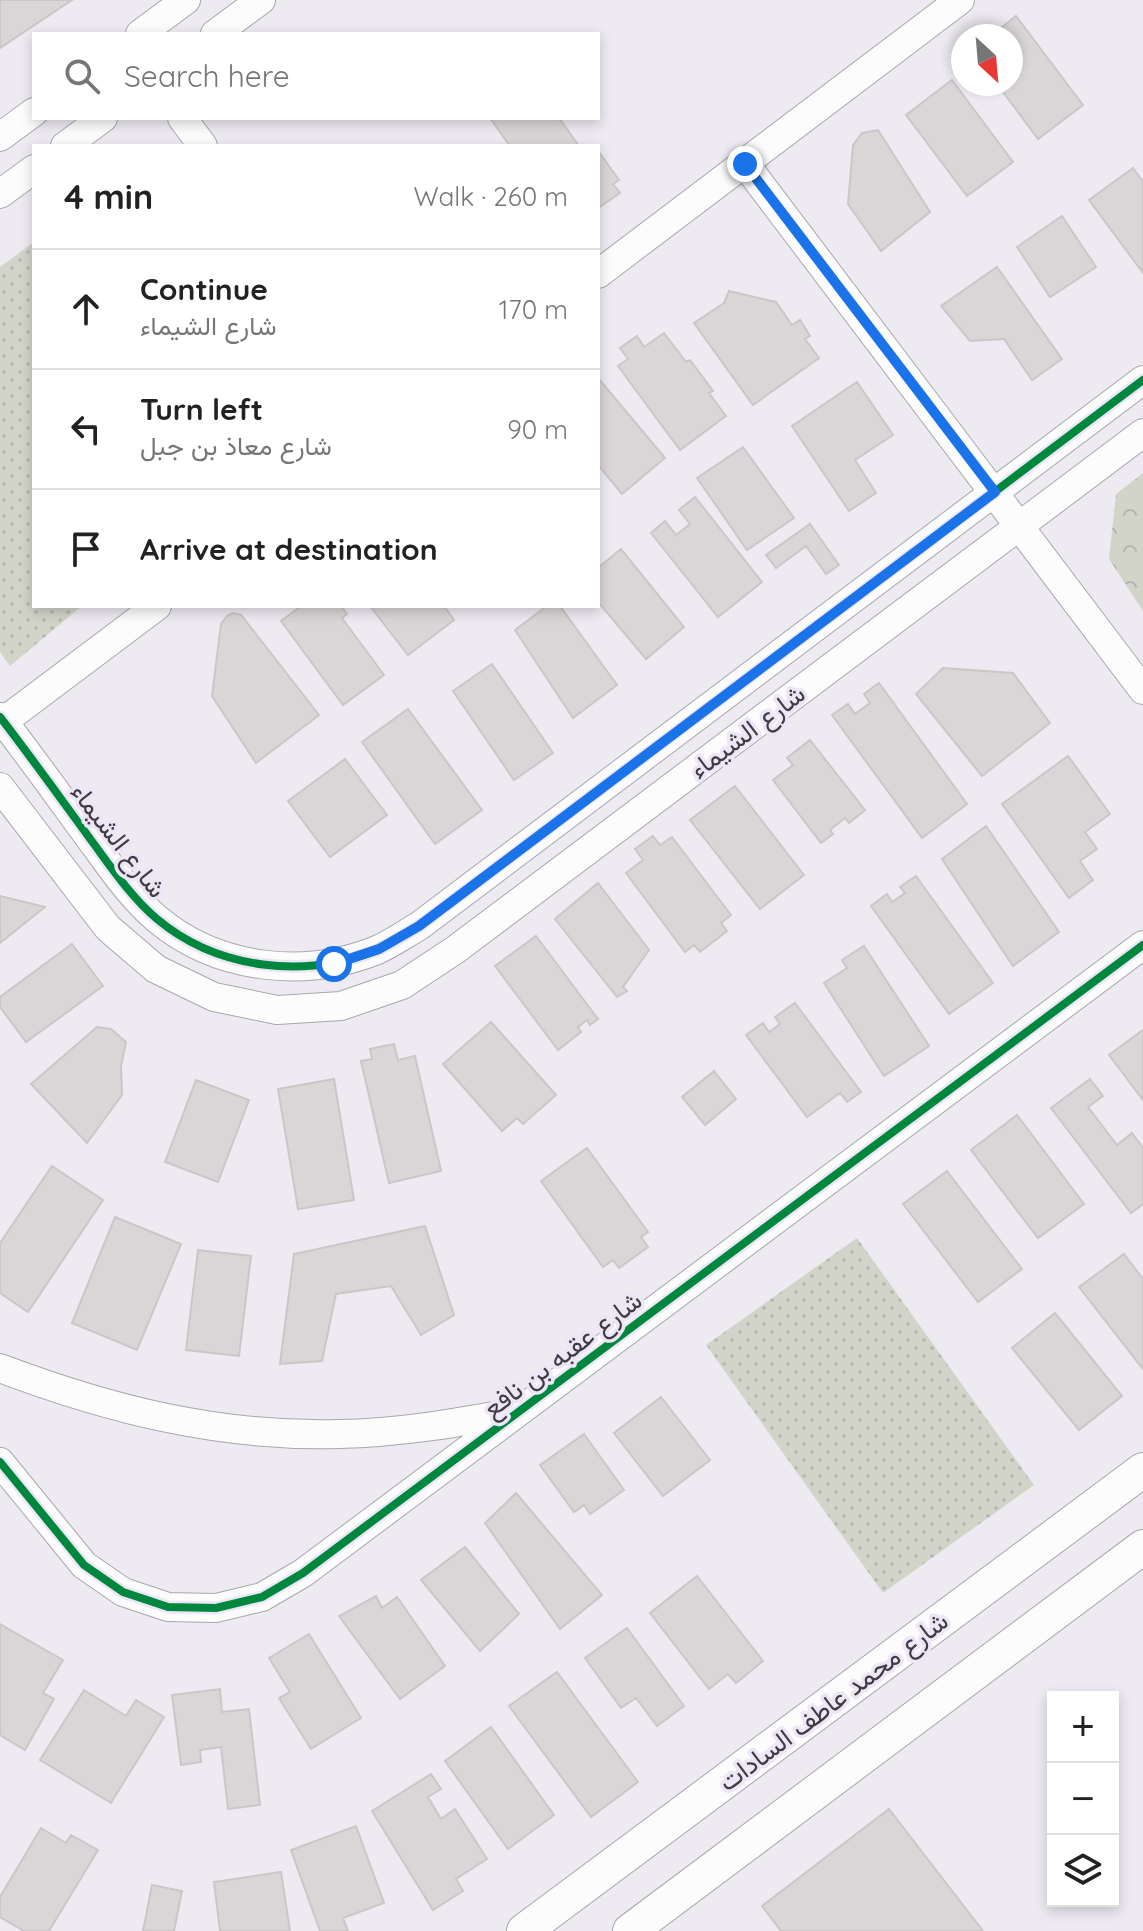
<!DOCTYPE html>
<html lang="en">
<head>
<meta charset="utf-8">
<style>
  body { margin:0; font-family:Quicksand,Vazirmatn,sans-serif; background:#f6f6f6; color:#222 }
  .controls { position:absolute; right:24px; bottom:24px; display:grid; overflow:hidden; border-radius:0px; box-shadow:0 4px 12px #0003 }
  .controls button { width:72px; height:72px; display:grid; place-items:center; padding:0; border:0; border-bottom:2px solid #e0e0e0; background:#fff; color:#222; font:40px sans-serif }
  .compass { position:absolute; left:951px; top:24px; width:72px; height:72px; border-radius:50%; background:#fff; box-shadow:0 4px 12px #0003; rotate:154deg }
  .stop { position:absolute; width:24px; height:24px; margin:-18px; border:6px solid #1a73e8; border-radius:50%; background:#fff }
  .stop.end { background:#1a73e8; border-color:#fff; box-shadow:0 2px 8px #0008 }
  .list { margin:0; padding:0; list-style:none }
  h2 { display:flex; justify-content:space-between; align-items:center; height:104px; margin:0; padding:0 32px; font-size:34px }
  h2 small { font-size:26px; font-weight:400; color:#767676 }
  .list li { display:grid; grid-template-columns:52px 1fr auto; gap:24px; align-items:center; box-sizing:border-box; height:120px; padding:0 32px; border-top:2px solid #e0e0e0 }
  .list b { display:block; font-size:30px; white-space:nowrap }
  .list p { margin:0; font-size:26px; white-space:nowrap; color:#767676 }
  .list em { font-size:26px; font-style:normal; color:#767676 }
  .icon { flex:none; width:44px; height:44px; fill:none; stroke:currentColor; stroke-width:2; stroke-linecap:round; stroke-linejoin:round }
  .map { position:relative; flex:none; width:1143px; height:1931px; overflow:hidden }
  .search { position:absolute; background:#fff; box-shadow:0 4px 12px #0003; left:32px; top:32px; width:568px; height:88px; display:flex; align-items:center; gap:20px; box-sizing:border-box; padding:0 28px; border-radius:0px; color:#767676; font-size:30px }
  .panel { position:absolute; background:#fff; box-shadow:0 4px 12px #0003; left:32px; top:144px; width:568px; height:464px; border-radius:0px }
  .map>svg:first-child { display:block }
  .grass { fill:url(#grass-dots) }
  .park { fill:url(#park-crowns) }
  .building { fill:#dad5d6; stroke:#cbc6c8; stroke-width:2 }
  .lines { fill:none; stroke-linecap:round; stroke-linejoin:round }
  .minor-casing { stroke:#a9a6ac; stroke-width:30 }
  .tertiary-casing { stroke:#a9a6ac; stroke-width:36 }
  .minor { stroke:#fcfcfd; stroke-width:28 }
  .tertiary { stroke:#fcfcfd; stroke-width:34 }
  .cycleway-casing { stroke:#ede6f6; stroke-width:13 }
  .cycleway { stroke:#00873e; stroke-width:8 }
  .route { stroke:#1a73e8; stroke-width:10 }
  .labels { text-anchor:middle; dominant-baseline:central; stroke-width:7; stroke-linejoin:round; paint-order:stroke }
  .street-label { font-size:26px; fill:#3e3b41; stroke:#ede6f6 }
</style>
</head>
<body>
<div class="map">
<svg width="1143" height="1931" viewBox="0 0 1143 1931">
  <defs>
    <pattern id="grass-dots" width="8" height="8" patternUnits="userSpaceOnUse" patternTransform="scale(2)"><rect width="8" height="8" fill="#d2d3c9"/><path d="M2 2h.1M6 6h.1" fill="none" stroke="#b5b6ae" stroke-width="1.8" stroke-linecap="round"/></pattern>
    <pattern id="park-crowns" width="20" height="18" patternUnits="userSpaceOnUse" patternTransform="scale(2)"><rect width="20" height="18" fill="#d2d3c9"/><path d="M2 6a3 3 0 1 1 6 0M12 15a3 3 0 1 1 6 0" fill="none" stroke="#b5b6ae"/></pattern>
  </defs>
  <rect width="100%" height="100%" fill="#eeeaf2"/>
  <path class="grass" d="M34,242V606H82L10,666L0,652V267Z
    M857,1238L1034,1485L883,1593L706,1345Z"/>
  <path class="park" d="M1143,473V611L1109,559L1116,494Z"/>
  <path class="building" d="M0,0H72L0,48Z
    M1016,16L1083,105L1038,139L997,84H1011V36H1007L1001,28Z
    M952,80L1013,162L967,196L906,115Z
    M490,118H559L579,146H510Z
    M878,130L930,212L881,251L848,204L853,145L862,133Z
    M599,152L619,180L613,184L620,193L598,208Z
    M1133,168L1143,182V273L1089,200Z
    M1062,216L1096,267L1050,297L1017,247Z
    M997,267L1062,359L1032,380L1004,339L970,341L941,306Z
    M729,291L776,302L792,325L800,320L810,336L805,339L819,358L753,405L694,323L724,303Z
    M664,333L686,362L690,360L713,391L709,393L726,416L680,450L618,366L628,359L620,348L637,336L644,347Z
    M598,378L665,458L622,494L598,465Z
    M857,382L893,435L855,460L876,493L849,511L792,426Z
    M743,447L794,518L747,550L697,478Z
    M695,497L762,582L718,617L651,533L665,521L676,535L690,524L679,510Z
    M810,524L839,565L826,574L806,546L776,568L766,555Z
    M621,549L684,627L646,659L598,602V568Z
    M301,606H341L347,614L342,618L384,675L343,705L281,621Z
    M370,606H444L454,620L408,655Z
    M547,606H560L617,685L573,718L515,630Z
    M233,613L241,615L319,715L256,763L212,696L221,624L227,616Z
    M492,664L553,753L514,780L453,691Z
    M943,668L1013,673L1050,723L982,776L916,694Z
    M879,683L967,804L922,838L832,715L848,704L855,714L870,703L864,694Z
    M408,709L482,810L435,844L362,742Z
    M810,740L865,810L849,823L845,818L830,830L833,834L821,843L773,780L793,765L787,758Z
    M1068,756L1110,814L1085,832L1097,849L1080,861L1093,880L1069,898L1002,804Z
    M345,759L387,815L330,857L288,801Z
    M735,786L804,875L760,909L690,820Z
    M986,826L1059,932L1013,966L942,859Z
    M653,836L660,845L672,837L731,915L721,923L727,931L700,952L694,945L685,952L626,873L643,860L635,849Z
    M916,876L993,983L949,1014L871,906L887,894L892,902L905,893L900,887Z
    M598,883L649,950L623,987L627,991L617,997L555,919Z
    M0,896L45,907L0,943Z
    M536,936L598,1019L590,1025L587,1020L578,1027L581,1032L558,1050L495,966Z
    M72,944L103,986L26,1042L0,1007V997Z
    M864,946L929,1046L884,1076L824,983L847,968L842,960Z
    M795,1003L861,1092L847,1102L840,1093L807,1117L746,1035L763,1023L769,1032L780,1024L775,1017Z
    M491,1022L556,1095L523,1124L517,1118L502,1131L443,1064Z
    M97,1027L111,1029L126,1042L121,1066L122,1095L87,1143L31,1084Z
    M1143,1030V1100L1109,1055Z
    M394,1044L398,1060L415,1056L441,1171L389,1183L361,1061L372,1059L370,1049Z
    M714,1071L736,1099L705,1125L682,1097Z
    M334,1079L354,1200L298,1209L278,1089Z
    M1090,1079L1103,1096L1088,1107L1117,1145L1132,1133L1143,1148V1204L1131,1213L1051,1108Z
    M196,1080L249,1100L218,1182L165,1162Z
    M1017,1115L1084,1204L1038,1238L971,1150Z
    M587,1148L648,1232L641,1237L648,1247L619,1268L613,1260L603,1267L541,1181Z
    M52,1166L103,1200L28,1312L0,1293V1243Z
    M947,1171L1022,1269L978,1302L903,1204Z
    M115,1217L181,1244L137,1350L72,1323Z
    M425,1226L454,1315L421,1335L391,1286L336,1294L322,1361L280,1364L294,1254Z
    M198,1250L251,1256L239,1356L186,1350Z
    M1124,1254L1143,1279V1369L1079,1287Z
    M1055,1313L1122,1396L1079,1430L1012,1348Z
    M661,1397L710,1460L663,1496L614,1433Z
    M584,1434L624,1490L590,1514L584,1505L574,1512L540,1465Z
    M516,1493L602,1595L560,1629L485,1523Z
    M465,1547L519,1614L480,1651L421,1580Z
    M697,1576L763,1661L736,1683L728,1674L709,1689L650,1613Z
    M376,1596L382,1608L397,1597L445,1666L400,1699L339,1616Z
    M0,1624L63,1660L43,1693L54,1699L25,1750L0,1735Z
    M627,1628L684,1706L657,1726L636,1698L621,1708L585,1658Z
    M309,1634L361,1718L311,1749L279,1698L290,1692L269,1658Z
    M557,1672L638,1782L591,1817L509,1706Z
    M220,1689L222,1712L249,1709L260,1805L228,1809L221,1747L200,1750L201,1762L181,1765L172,1695Z
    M84,1690L126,1716L136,1700L164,1717L111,1803L40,1760Z
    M491,1727L554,1815L508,1849L445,1761Z
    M431,1774L441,1789L428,1797L441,1819L455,1809L487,1859L456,1879L463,1891L433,1910L372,1811Z
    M889,1809L983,1931H781L762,1906Z
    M356,1826L384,1903L343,1918L348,1931H320L291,1850Z
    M41,1828L66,1843L71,1835L98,1850L49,1931H24L0,1917V1897Z
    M281,1872L290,1931H220L214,1882Z
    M152,1885L182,1891L174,1931H143Z"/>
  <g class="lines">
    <defs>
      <path id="minor" d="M140,34L186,0
        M215,34L261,0
        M182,118L203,146
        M0,137L34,112
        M65,146L103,118
        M745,164L1143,690
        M0,194L34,169
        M598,274L960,0
        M0,717C31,757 61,799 91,840C111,867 131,897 157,919C218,970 305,979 377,950C391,944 405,934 419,926L1143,380
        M0,724L157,606
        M0,787L108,928L156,969L214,997L277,1010L341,1006L402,985L455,950L1143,433
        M0,1368C111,1410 220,1437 339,1434C398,1433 457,1423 515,1412
        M0,1462L84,1565L123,1592L168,1607L216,1608L262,1597L303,1573L1143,945"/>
      <path id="tertiary" d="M524,1931L1143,1470
        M630,1931L1143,1547"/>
    </defs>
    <use href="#minor" class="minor-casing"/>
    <use href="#tertiary" class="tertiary-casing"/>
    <use href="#minor" class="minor"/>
    <use href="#tertiary" class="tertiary"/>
    <defs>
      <path id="cycleway" d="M0,717C31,757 61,799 91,840C111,867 131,897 157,919C218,970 305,979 377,950C391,944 405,934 419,926L1143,380
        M0,1462L84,1565L123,1592L168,1607L216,1608L262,1597L303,1573L1143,945"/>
    </defs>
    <use href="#cycleway" class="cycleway-casing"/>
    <use href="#cycleway" class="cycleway"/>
  </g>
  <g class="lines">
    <path class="route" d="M334,964L379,949L419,926L995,492L745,164"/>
  </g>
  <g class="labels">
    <g class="street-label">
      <text transform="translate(747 731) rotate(-37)">شارع الشيماء</text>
      <text transform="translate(119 840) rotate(52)">شارع الشيماء</text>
      <text transform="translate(562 1354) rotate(-37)">شارع عقبه بن نافع</text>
      <text transform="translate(833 1701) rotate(-37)">شارع محمد عاطف السادات</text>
    </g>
  </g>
</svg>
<div class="controls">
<button>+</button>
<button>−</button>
<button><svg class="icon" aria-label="layers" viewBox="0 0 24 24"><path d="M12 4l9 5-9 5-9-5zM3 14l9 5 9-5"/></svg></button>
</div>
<svg class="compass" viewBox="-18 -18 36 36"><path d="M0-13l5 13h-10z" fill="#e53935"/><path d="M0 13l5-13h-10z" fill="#767676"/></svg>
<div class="stop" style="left:334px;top:964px"></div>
<div class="stop end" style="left:745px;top:164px"></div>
<div class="search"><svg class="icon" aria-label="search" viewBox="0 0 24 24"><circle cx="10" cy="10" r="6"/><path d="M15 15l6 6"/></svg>Search here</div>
<section class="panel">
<h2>4 min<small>Walk · 260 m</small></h2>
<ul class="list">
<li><svg class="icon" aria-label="ahead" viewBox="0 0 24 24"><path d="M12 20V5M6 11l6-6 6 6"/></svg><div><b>Continue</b><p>شارع الشيماء</p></div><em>170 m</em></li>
<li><svg class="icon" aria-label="left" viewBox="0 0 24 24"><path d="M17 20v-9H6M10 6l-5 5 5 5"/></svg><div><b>Turn left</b><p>شارع معاذ بن جبل</p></div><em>90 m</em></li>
<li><svg class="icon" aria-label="arrive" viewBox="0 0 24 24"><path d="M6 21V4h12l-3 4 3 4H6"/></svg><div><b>Arrive at destination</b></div></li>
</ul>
</section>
</div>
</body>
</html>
